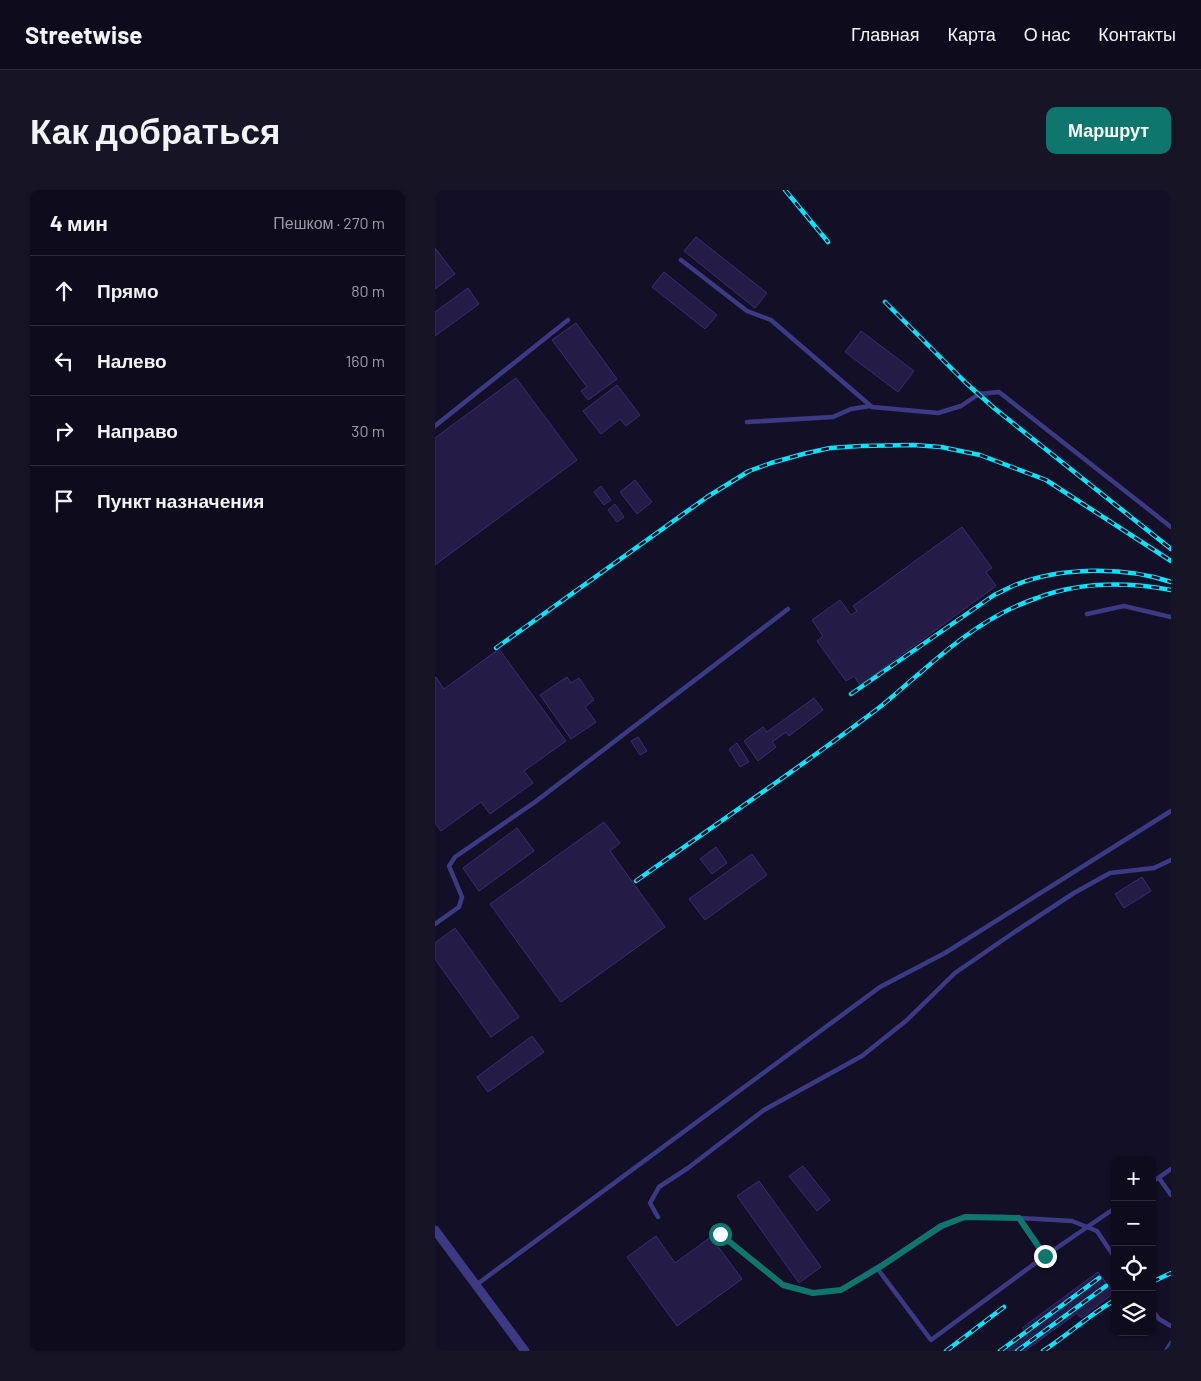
<!DOCTYPE html>
<html lang="ru">
<head>
<meta charset="utf-8">
<style>
  body { margin:0; font-family:Barlow,sans-serif; background:#171425; color:#f1f3f6 }
  .controls { position:absolute; right:15px; bottom:15px; display:grid; overflow:hidden; border-radius:10px; box-shadow:0 1px 4px #0004 }
  .controls button { width:45px; height:45px; display:grid; place-items:center; padding:0; border:0; border-bottom:1px solid #2e2b3b; background:#0e0b1c; color:#f1f3f6; font:25px sans-serif }
  .stop { position:absolute; width:15px; height:15px; margin:-11px; border:4px solid #0f766e; border-radius:50%; background:#fff }
  .stop.end { background:#0f766e; border-color:#fff; box-shadow:0 1px 5px #0008 }
  .list { margin:0; padding:0; list-style:none }
  h2 { display:flex; justify-content:space-between; align-items:center; height:65px; margin:0; padding:0 20px; font-size:21px }
  h2 small { font-size:16px; font-weight:400; color:#9b9ba3 }
  .list li { display:grid; grid-template-columns:32px 1fr auto; gap:15px; align-items:center; box-sizing:border-box; height:70px; padding:0 20px; border-top:1px solid #2e2b3b }
  .list b { display:block; font-size:19px; white-space:nowrap }
  .list em { font-size:16px; font-style:normal; color:#9b9ba3 }
  .icon { flex:none; width:28px; height:28px; fill:none; stroke:currentColor; stroke-width:2; stroke-linecap:round; stroke-linejoin:round }
  .map { position:relative; flex:none; width:736px; height:1161px; overflow:hidden; border-radius:10px }
  header { display:flex; align-items:center; gap:30px; box-sizing:border-box; height:70px; padding:0 25px; background:#0e0b1c; border-bottom:1px solid #2e2b3b }
  header strong { font-size:24px }
  nav { display:flex; gap:28px; margin-inline-start:auto; font-size:18px }
  .intro { display:flex; align-items:center; justify-content:space-between; box-sizing:border-box; height:120px; padding:0 30px }
  h1 { margin:0; font-size:35px }
  .button { padding:12px 22px; border-radius:10px; background:#0f766e; color:#fff; font-size:18px; font-weight:700 }
  main { display:flex; gap:30px; padding:0 30px }
  aside { flex:1; background:#0e0b1c; border-radius:10px; box-shadow:0 1px 4px #0004 }
  .map>svg:first-child { display:block }
  .building { fill:#241b47; stroke:#3b2d73 }
  .lines { fill:none; stroke-linecap:round; stroke-linejoin:round }
  .lane { stroke:#3d3a85; stroke-width:4.5 }
  .street { stroke:#3d3a85; stroke-width:9 }
  .rail-casing { stroke:#00e5ff; stroke-width:4.5 }
  .rail { stroke:#130f26; stroke-width:2.5; stroke-dasharray:8; stroke-linecap:butt }
  .route { stroke:#0f766e; stroke-width:6 }
</style>
</head>
<body>
<header>
<strong>Streetwise</strong>
<nav><a>Главная</a><a>Карта</a><a>О нас</a><a>Контакты</a></nav>
</header>
<div class="intro"><h1>Как добраться</h1><a class="button">Маршрут</a></div>
<main>
<aside>
<h2>4 мин<small>Пешком · 270 m</small></h2>
<ul class="list">
<li><svg class="icon" aria-label="ahead" viewBox="0 0 24 24"><path d="M12 20V5M6 11l6-6 6 6"/></svg><div><b>Прямо</b></div><em>80 m</em></li>
<li><svg class="icon" aria-label="left" viewBox="0 0 24 24"><path d="M17 20v-9H6M10 6l-5 5 5 5"/></svg><div><b>Налево</b></div><em>160 m</em></li>
<li><svg class="icon" aria-label="right" viewBox="0 0 24 24"><path d="M7 20v-9h11M14 6l5 5-5 5"/></svg><div><b>Направо</b></div><em>30 m</em></li>
<li><svg class="icon" aria-label="arrive" viewBox="0 0 24 24"><path d="M6 21V4h12l-3 4 3 4H6"/></svg><div><b>Пункт назначения</b></div></li>
</ul>
</aside>
<div class="map">
<svg width="736" height="1161" viewBox="0 0 736 1161">
  <rect width="100%" height="100%" fill="#130f26"/>
  <path class="building" d="M261,47L332,103L320,118L249,61Z
    M0,58L20,84L0,99Z
    M229,82L282,125L270,139L217,97Z
    M33,98L44,114L0,146V122Z
    M141,133L182,189L153,210L146,201L152,197L117,150Z
    M426,141L479,181L463,202L410,162Z
    M81,188L142,270L0,375V248Z
    M182,195L205,225L191,236L185,229L166,244L148,221Z
    M200,290L217,312L202,324L185,302Z
    M166,296L176,310L169,315L159,302Z
    M180,314L189,327L182,332L173,320Z
    M527,337L557,378L551,382L561,396L425,495L419,486L411,491L382,451L388,446L377,430L405,410L416,425L422,421L418,416Z
    M64,459L131,551L89,581L98,593L55,624L46,612L6,641L0,633V488L1,487L9,499Z
    M132,487L136,493L144,488L159,510L150,517L161,532L136,549L105,505Z
    M379,508L388,520L354,546L351,542L337,552L341,557L323,571L309,551L328,537L332,542Z
    M203,547L212,561L205,565L196,551Z
    M302,553L314,572L305,577L294,559Z
    M169,632L185,653L175,661L230,737L126,812L55,714Z
    M82,638L99,661L44,701L28,678Z
    M281,657L292,673L277,684L265,669Z
    M317,664L332,685L270,730L254,709Z
    M707,687L716,701L689,718L680,704Z
    M20,738L84,827L56,847L0,769V753Z
    M97,846L109,862L53,902L42,887Z
    M368,976L395,1010L382,1021L354,986Z
    M324,991L386,1077L364,1093L302,1006Z
    M221,1046L240,1073L276,1047L307,1089L242,1136L192,1067Z
    M663,1082L679,1103L646,1128L642,1123L590,1161H572L593,1146L587,1138Z"/>
  <g class="lines">
    <path class="lane" d="M246,70L312,121L336,130L437,217L503,223L526,216L544,204L564,202L736,337
      M312,232L398,227L416,219L435,216
      M0,236L133,130
      M652,424L689,416L736,427
      M0,734L24,717L27,707L14,676L20,667L100,612L353,419
      M724,988L736,1005
      M717,992L736,979
      M223,1027L215,1013L224,997L253,978L329,920L427,866L472,830L520,783L581,741L639,703L675,683L719,678L736,670
      M584,1028L610,1066
      M285,1044L348,1095L378,1103L406,1100L507,1037L530,1027H569L637,1031L662,1041L680,1068
      M442,1078L496,1150L610,1066L680,1018
      M41,1095L445,797L510,763L736,621
      M717,1120L724,1129L736,1136
      M731,1161L736,1153"/>
    <path class="street" d="M0,1040L90,1161"/>
    <defs>
      <path id="rail" d="M350,0L393,52
        M450,112L531,193L559,218L736,359
        M61,458L272,307L314,281L336,273L368,264L395,258L425,256L478,255L506,257L545,265L611,290L736,371
        M416,504L559,405C566,402 573,398 580,395C625,377 690,376 736,392
        M201,691C281,634 363,579 441,520C457,508 470,495 485,483C520,452 557,423 602,408C644,392 692,392 736,400
        M717,1092L736,1083
        M511,1161L569,1117
        M565,1161L664,1088
        M582,1161L671,1096
        M608,1161C633,1145 654,1125 680,1110"/>
    </defs>
    <use href="#rail" class="rail-casing"/>
    <use href="#rail" class="rail"/>
  </g>
  <g class="lines">
    <path class="route" d="M285,1044L348,1095L378,1103L406,1100L448,1075L506,1036L530,1027L584,1028L610,1066"/>
  </g>
</svg>
<div class="controls">
<button>+</button>
<button>−</button>
<button><svg class="icon" aria-label="locate" viewBox="0 0 24 24"><circle cx="12" cy="12" r="6"/><path d="M12 2v4M12 18v4M2 12h4M18 12h4"/></svg></button>
<button><svg class="icon" aria-label="layers" viewBox="0 0 24 24"><path d="M12 4l9 5-9 5-9-5zM3 14l9 5 9-5"/></svg></button>
</div>
<div class="stop" style="left:285px;top:1044px"></div>
<div class="stop end" style="left:610px;top:1066px"></div>
</div>
</main>
</body>
</html>
